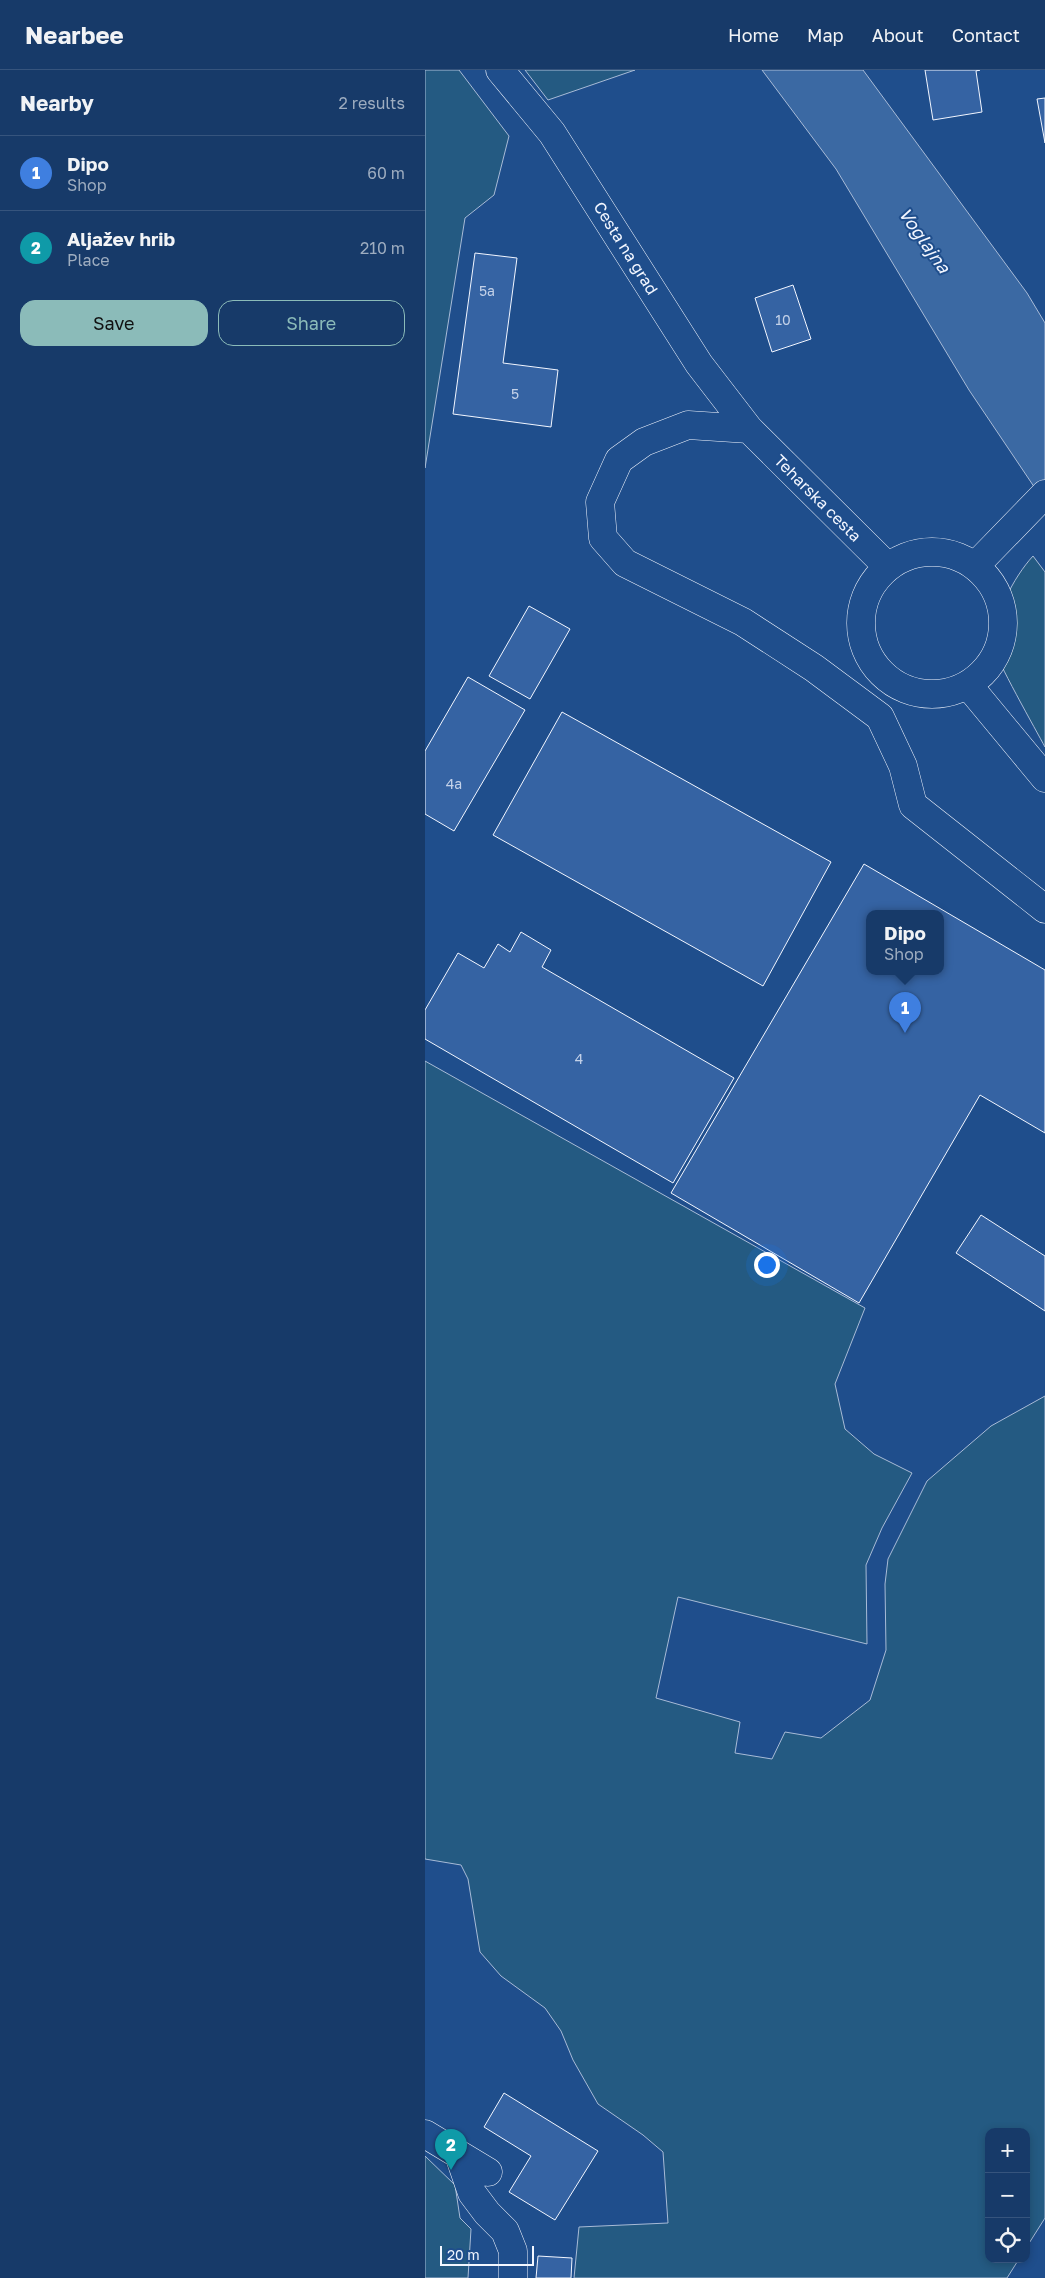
<!DOCTYPE html>
<html lang="en">
<head>
<meta charset="utf-8">
<style>
  body { margin:0; font-family:"Golos Text",sans-serif; background:#20416f; color:#f1f3f6 }
  .controls { position:absolute; right:15px; bottom:15px; display:grid; overflow:hidden; border-radius:10px; box-shadow:0 2px 8px #0003 }
  .controls button { width:45px; height:45px; display:grid; place-items:center; padding:0; border:0; border-bottom:1px solid #36547d; background:#173a69; color:#f1f3f6; font:25px sans-serif }
  .scale { position:absolute; left:15px; bottom:12px; width:94px; box-sizing:border-box; padding-left:5px; border:2px solid #f2f6ff; border-top:0; font-size:14px; line-height:18px; white-space:nowrap; color:#f2f6ff; -webkit-text-stroke:4px #1f4e8c; paint-order:stroke }
  .you { position:absolute; left:341px; top:1194px; width:18px; height:18px; margin:-12px; border:4px solid #fff; border-radius:50%; background:#1a73e8; box-shadow:0 0 0 8px #1a73e833 }
  .badge { display:grid; place-items:center; width:32px; height:32px; border-radius:50%; background:#8bbbb9; color:#fff; font-size:16px; font-weight:700 }
  .pin { position:absolute; translate:-50% -41px; filter:drop-shadow(0 1px 2px #0008) }
  .pin::after { content:''; position:absolute; top:26px; width:18px; height:15px; background:inherit; clip-path:polygon(0 0,100% 0,50% 100%) }
  .popup { position:absolute; left:441px; top:840px; width:78px; height:65px; box-sizing:border-box; display:grid; place-content:center; border-radius:10px; background:#173a69; filter:drop-shadow(0 1px 4px #0005); font-size:16px; white-space:nowrap; color:#9eadc0 }
  .popup b { font-size:19px; color:#f1f3f6 }
  .popup::after { content:''; position:absolute; left:50%; top:100%; margin-left:-10px; border:10px solid transparent; border-top-color:#173a69 }
  .list { margin:0; padding:0; list-style:none }
  h2 { display:flex; justify-content:space-between; align-items:center; height:65px; margin:0; padding:0 20px; font-size:21px }
  h2 small { font-size:16px; font-weight:400; color:#9eadc0 }
  .list li { display:grid; grid-template-columns:32px 1fr auto; gap:15px; align-items:center; box-sizing:border-box; height:75px; padding:0 20px; border-top:1px solid #36547d }
  .list b { display:block; font-size:19px; white-space:nowrap }
  .list p { margin:0; font-size:16px; white-space:nowrap; color:#9eadc0 }
  .list em { font-size:16px; font-style:normal; color:#9eadc0 }
  .actions { display:flex; gap:10px; padding:15px 20px }
  .actions a { flex:1; padding:11px 0; border:1px solid #8bbbb9; border-radius:15px; text-align:center; font-size:18px; color:#8bbbb9 }
  .actions .main { background:#8bbbb9; color:#111 }
  .icon { flex:none; width:28px; height:28px; fill:none; stroke:currentColor; stroke-width:2; stroke-linecap:round; stroke-linejoin:round }
  .map { position:relative; flex:none; width:620px; height:2208px; overflow:hidden }
  header { display:flex; align-items:center; gap:30px; box-sizing:border-box; height:70px; padding:0 25px; background:#173a69; border-bottom:1px solid #36547d }
  header strong { font-size:24px }
  nav { display:flex; gap:28px; margin-inline-start:auto; font-size:18px }
  main { display:flex }
  aside { flex:1; background:#173a69 }
  .map>svg:first-child { display:block }
  .green { fill:#245a82; stroke:#a8bbd7 }
  .water { fill:#3b69a3; stroke:#a8bbd7 }
  .building { fill:#3563a3; stroke:#f2f6ff; fill-rule:evenodd }
  .lines { fill:none; stroke-linecap:round; stroke-linejoin:round }
  .minor-casing { stroke:#f2f6ff; stroke-width:29 }
  .path { stroke:#b3c4dc; stroke-width:3; stroke-dasharray:4 2.5; stroke-linecap:butt }
  .minor { stroke:#1f4e8c; stroke-width:28 }
  .labels { text-anchor:middle; dominant-baseline:central; stroke-width:4; stroke-linejoin:round; paint-order:stroke }
  .number-label { font-size:14px; fill:#c3d1e8 }
  .street-label { font-size:16px; fill:#f2f6ff; stroke:#1f4e8c }
  .water-label { font-size:18px; font-style:italic; fill:#f2f6ff; stroke:#1f4e8c }
</style>
</head>
<body>
<header>
<strong>Nearbee</strong>
<nav><a>Home</a><a>Map</a><a>About</a><a>Contact</a></nav>
</header>
<main>
<aside>
<h2>Nearby<small>2 results</small></h2>
<ul class="list">
<li><span class="badge" style="background:#3f7fe0">1</span><div><b>Dipo</b><p>Shop</p></div><em>60 m</em></li>
<li><span class="badge" style="background:#0f9aa8">2</span><div><b>Aljažev hrib</b><p>Place</p></div><em>210 m</em></li>
</ul>
<div class="actions"><a class="main">Save</a><a>Share</a></div>
</aside>
<div class="map">
<svg width="620" height="2208" viewBox="0 0 620 2208">
  <rect width="100%" height="100%" fill="#1f4e8c"/>
  <path class="green" d="M0,0H34L84,66L69,125L40,148L0,398Z
    M100,0H210L123,30Z
    M608,486L620,502V677C612,662 569,586 569,577C569,545 588,508 608,486Z
    M0,991L440,1238L410,1314L420,1359L449,1384L487,1403L457,1458L441,1495L442,1574L253,1527L231,1628L315,1652L310,1683L347,1689L360,1662L396,1668L445,1630L461,1580L460,1514L463,1489L502,1411L566,1356L620,1326V2148L601,2178V2062H564V2189H594L582,2208H149L154,2157L243,2153L238,2082L218,2065L173,2034L148,1990L136,1961L120,1938L76,1906L55,1882L43,1809L36,1795L0,1789Z
    M0,2086L30,2115L35,2148L46,2159L43,2208H0Z"/>
  <path class="water" d="M337,0H438L602,223L620,253V433L544,320L411,99Z"/>
  <path class="building" d="M500,0H555L551,1L557,42L508,50Z
    M620,28V73L612,29Z
    M50,183L92,188L78,293L133,300L126,357L28,344Z
    M368,215L386,269L347,282L330,228Z
    M104,536L145,559L105,629L64,606Z
    M43,607L100,640L29,761L0,744V681Z
    M137,642L406,792L338,916L68,765Z
    M439,794L620,900V1063L555,1025L434,1233L246,1123ZM445,844H515V902H445Z
    M96,862L126,880L117,897L309,1008L248,1113L0,969V940L33,883L59,898L73,874L85,882Z
    M556,1145L620,1186V1241L531,1183Z
    M79,2023L173,2081L130,2150L84,2122L106,2086L59,2057Z
    M113,2186L147,2188L146,2208H111Z"/>
  <g class="lines">
    <defs>
      <path id="minor" d="M75,0L127,63L274,294L324,359L463,497
        M324,359L263,355L219,372L194,390L175,432L178,468L200,493L318,552L389,598L455,647L478,696L488,735L620,839
        M436 553a71 71 0 1 1 142 0a71 71 0 1 1-142 0Z
        M550,496L620,424
        M543,615L620,708
        M0,2064L63,2102
        M34,2085L47,2123L62,2143L80,2161L88,2181V2208"/>
    </defs>
    <use href="#minor" class="minor-casing"/>
    <path class="path" d="M483,476L512,471L531,474
      M569,602C590,569 590,547 576,511"/>
    <use href="#minor" class="minor"/>
  </g>
  <g class="labels">
    <g class="number-label">
      <text x="62" y="220">5a</text>
      <text x="358" y="249">10</text>
      <text x="90" y="323">5</text>
      <text x="29" y="713">4a</text>
      <text x="154" y="988">4</text>
    </g>
    <g class="street-label">
      <text transform="translate(201 178) rotate(58)">Cesta na grad</text>
      <text transform="translate(393 428) rotate(45)">Teharska cesta</text>
    </g>
    <g class="water-label">
      <text transform="translate(500 170) rotate(55)">Voglajna</text>
    </g>
  </g>
</svg>
<div class="controls">
<button>+</button>
<button>−</button>
<button><svg class="icon" aria-label="locate" viewBox="0 0 24 24"><circle cx="12" cy="12" r="6"/><path d="M12 2v4M12 18v4M2 12h4M18 12h4"/></svg></button>
</div>
<div class="scale">20 m</div>
<div class="you"></div>
<div class="pin badge" style="left:480px;top:963px;background:#3f7fe0">1</div>
<div class="popup"><b>Dipo</b>Shop</div>
<div class="pin badge" style="left:26px;top:2100px;background:#0f9aa8">2</div>
</div>
</main>
</body>
</html>
